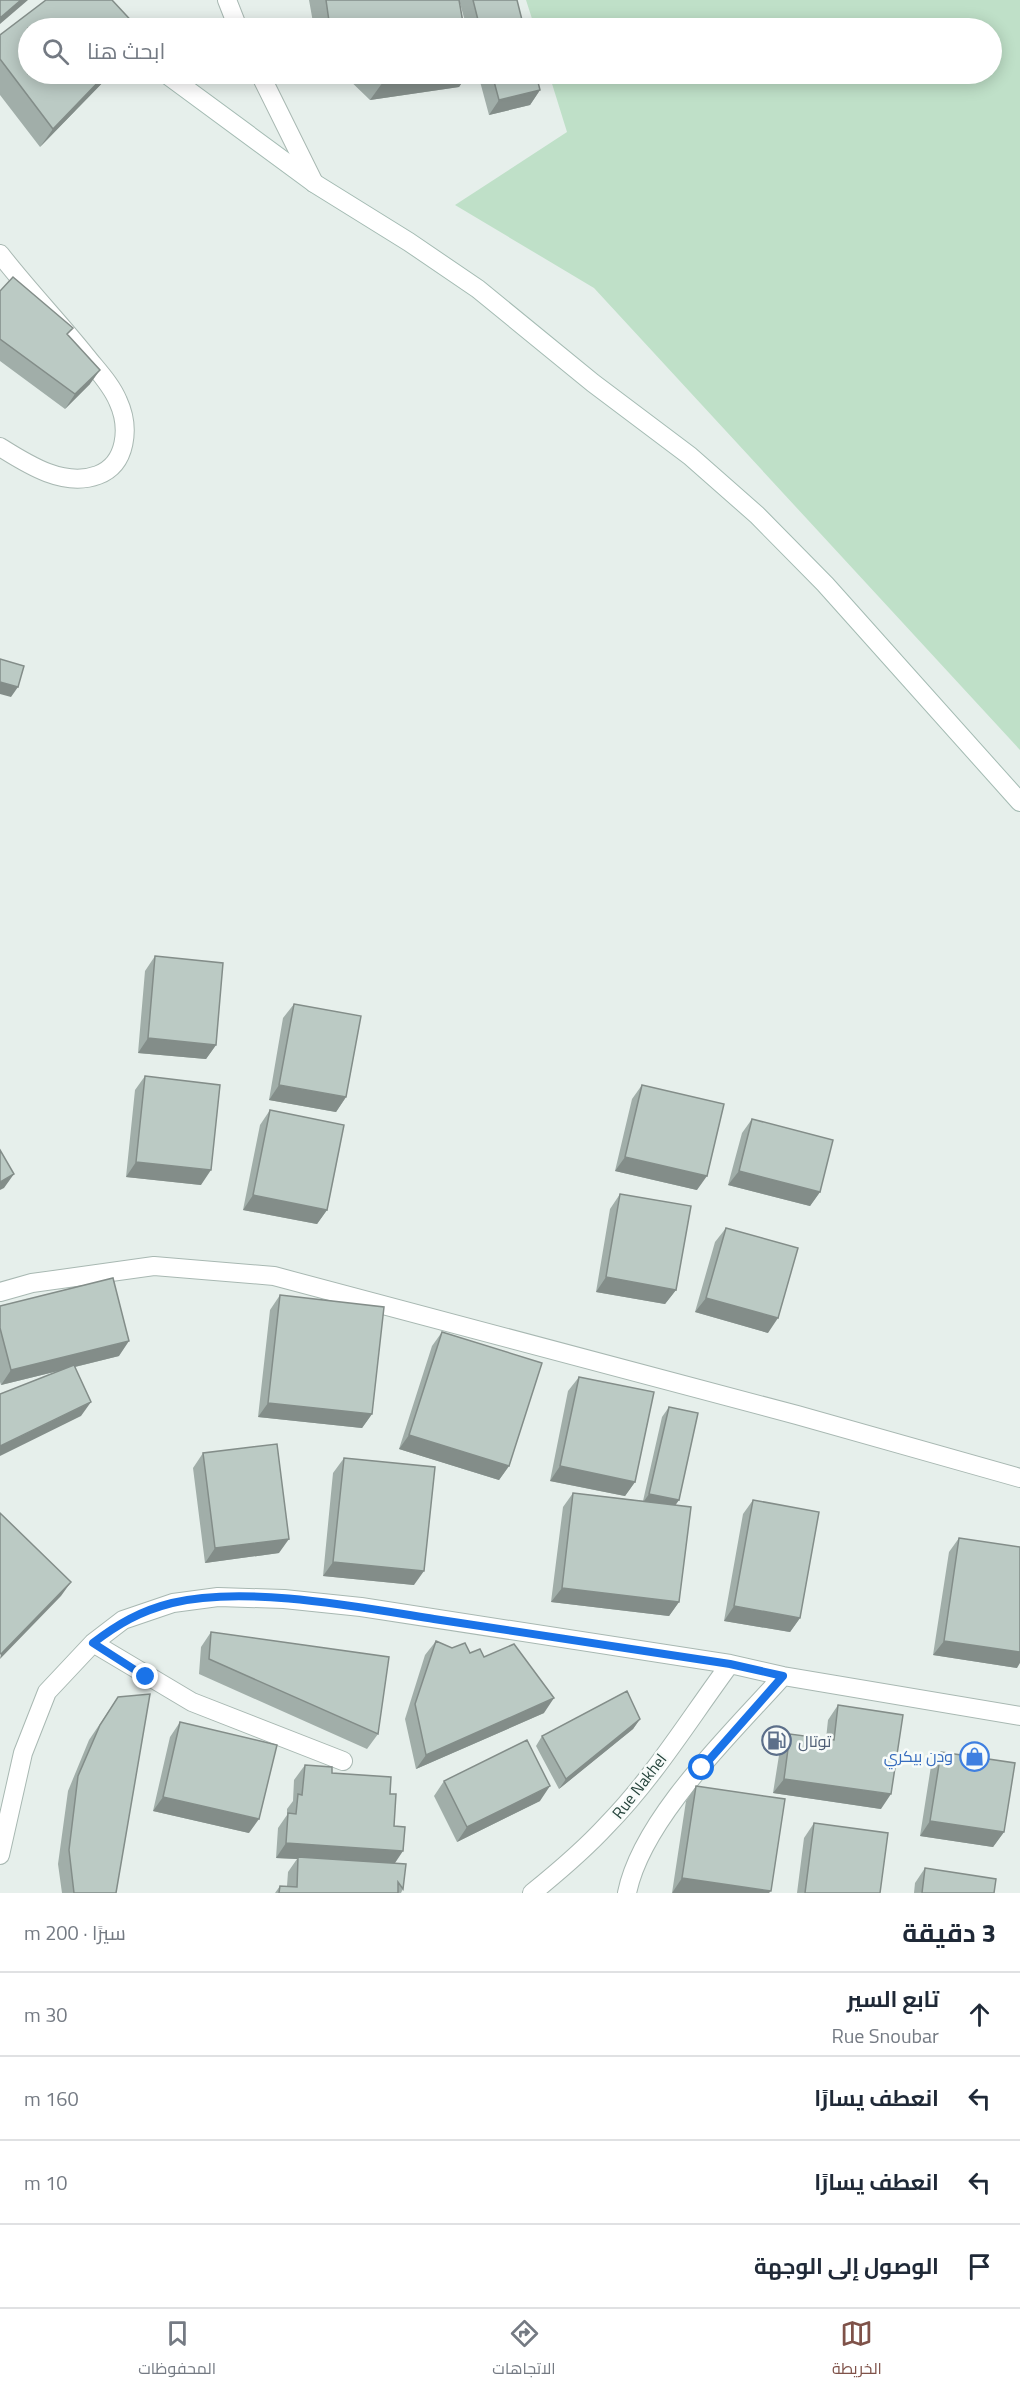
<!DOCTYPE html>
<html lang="ar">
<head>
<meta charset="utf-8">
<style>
  body { margin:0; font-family:"Titillium Web",Cairo,sans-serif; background:#f2f2f3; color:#1f2937; direction:rtl }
  .stop { position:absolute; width:18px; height:18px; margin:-14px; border:4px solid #1a73e8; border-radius:50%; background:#fff }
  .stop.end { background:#1a73e8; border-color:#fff; box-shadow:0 2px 6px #0008 }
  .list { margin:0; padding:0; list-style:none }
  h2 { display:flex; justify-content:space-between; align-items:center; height:78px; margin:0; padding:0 24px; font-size:26px }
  h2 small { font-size:20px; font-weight:400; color:#747a83 }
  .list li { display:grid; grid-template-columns:39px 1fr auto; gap:18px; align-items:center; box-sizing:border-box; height:84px; padding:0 24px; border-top:2px solid #e0e1e3 }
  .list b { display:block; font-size:22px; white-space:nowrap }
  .list p { margin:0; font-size:20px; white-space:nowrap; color:#747a83 }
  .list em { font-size:20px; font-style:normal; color:#747a83 }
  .icon { flex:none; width:33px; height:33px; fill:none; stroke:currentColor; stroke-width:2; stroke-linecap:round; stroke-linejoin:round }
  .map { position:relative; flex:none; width:1020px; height:1893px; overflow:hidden; direction:ltr }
  .search { position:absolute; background:#fff; box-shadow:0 3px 15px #0003; left:18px; right:18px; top:18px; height:66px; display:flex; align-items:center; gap:15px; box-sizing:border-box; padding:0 21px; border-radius:33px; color:#747a83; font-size:22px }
  .sheet { height:414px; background:#fff }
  nav { display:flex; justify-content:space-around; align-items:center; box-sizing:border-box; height:84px; border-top:2px solid #e0e1e3; background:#fff; font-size:16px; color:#747a83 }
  nav a { display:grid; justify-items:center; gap:3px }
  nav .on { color:#7f5249 }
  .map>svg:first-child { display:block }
  .green { fill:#bfe0c8 }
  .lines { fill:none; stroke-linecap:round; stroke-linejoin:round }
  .street-casing { stroke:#a8b8b2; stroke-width:20 }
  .secondary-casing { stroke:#a4bbb3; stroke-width:20 }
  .street { stroke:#fff; stroke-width:18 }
  .secondary { stroke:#fff; stroke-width:18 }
  .wall { fill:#a1aea9 }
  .shaded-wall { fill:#838d89 }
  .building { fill:#bbcac4; stroke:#838d89; stroke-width:1.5 }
  .route { stroke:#1a73e8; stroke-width:8 }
  .labels { text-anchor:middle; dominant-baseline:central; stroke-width:5; stroke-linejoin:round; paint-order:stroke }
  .service-label { font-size:16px; fill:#4e5e75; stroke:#f7fbf9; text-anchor:start }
  .shop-label { font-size:16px; fill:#366cbe; stroke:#f7fbf9; text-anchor:end }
  .street-label { font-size:16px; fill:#24423a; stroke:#f7fbf9 }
</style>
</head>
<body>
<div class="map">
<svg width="1020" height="1893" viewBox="0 0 1020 1893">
  <rect width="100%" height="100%" fill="#e6efeb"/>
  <path class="green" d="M526,0H1020V750L594,288L455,205L567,132L549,74H992V28H535Z"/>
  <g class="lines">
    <defs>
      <path id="street" d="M227,0L238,28
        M260,74L314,183
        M0,254C27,289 58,321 86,356C97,370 111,384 118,401C130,427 127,464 98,475C64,488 27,464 0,447
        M0,1292L32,1283L154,1266L274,1276L797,1415L1020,1478
        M93,1643L192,1702L343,1761
        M0,1855L23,1753L47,1692L93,1643L123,1620L173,1603L218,1597L284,1599L361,1607L730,1664L783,1676L1020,1716
        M532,1893C558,1872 584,1850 607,1825C654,1777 690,1718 730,1664
        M627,1893C642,1818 733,1732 783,1676"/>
      <path id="secondary" d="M166,74L314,183L409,242L478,289L593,383L690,456L757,515L825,584L1020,802"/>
    </defs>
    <use href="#street" class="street-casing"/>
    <use href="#secondary" class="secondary-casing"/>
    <use href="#street" class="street"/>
    <use href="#secondary" class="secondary"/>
  </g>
  <path class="wall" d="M309,0H459L464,28H314Z
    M459,0H517L524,28H467Z
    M0,35L111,74L40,147L0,95Z
    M343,74H468L459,87L370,100Z
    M478,74H536L540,90L530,105L489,115Z
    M0,291L68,335L90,384L65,409L0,361Z
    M155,956L216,1045L206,1059L138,1053L145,971Z
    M294,1004L346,1097L336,1112L269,1100L283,1018Z
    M145,1076L201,1185L126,1177L135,1090Z
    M642,1085L697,1190L615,1171L632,1099Z
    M270,1110L327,1210L317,1224L243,1210L260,1125Z
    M752,1119L820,1192L810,1206L728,1185L742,1133Z
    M620,1194L676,1290L665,1304L596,1292L610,1209Z
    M726,1228L768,1333L695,1312L715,1242Z
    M280,1295L372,1414L362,1428L258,1417L270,1310Z
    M0,1306L119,1356L75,1367L81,1416L58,1371L1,1385L0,1382Z
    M442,1332L509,1466L499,1480L399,1449L432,1346Z
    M579,1377L635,1482L625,1496L550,1481L568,1391Z
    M669,1407L679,1500L675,1505L679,1602L669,1616L551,1602L563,1507L573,1493L643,1501L662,1417Z
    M203,1453L279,1553L205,1563L193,1468Z
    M344,1458L414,1585L323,1576L333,1473Z
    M753,1500L800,1618L790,1632L724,1621L743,1514Z
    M959,1538L1017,1668L933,1655L949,1552Z
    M211,1632L378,1734L367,1749L199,1674L201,1647Z
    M436,1641L452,1648L484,1657L544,1713L416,1769L405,1719L425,1655Z
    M118,1697L116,1893H62L58,1864L68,1791L89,1740Z
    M838,1705L881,1809L773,1793L780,1749L790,1734L826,1739L828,1720Z
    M640,1719L633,1729L559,1789L536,1746L542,1736Z
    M180,1722L249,1833L153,1811L170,1737Z
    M941,1752L1004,1832L993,1847L920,1836L931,1766Z
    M305,1765L332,1773L390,1794L394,1826L395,1863L403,1889L401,1893H275L280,1886H287L288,1872L297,1859L276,1858L278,1828L287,1815V1809L293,1801L294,1780Z
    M444,1781L540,1801L457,1842L434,1796Z
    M696,1786L785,1799L672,1893L686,1801Z
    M814,1823L880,1893H797L804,1838Z
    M925,1868L994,1893H914L915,1883Z"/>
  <path class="shaded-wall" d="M21,0H28L0,24V18Z
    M106,74H111L40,147L53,129Z
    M437,74H468L459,87L370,100L383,82Z
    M540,90L530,105L489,115L499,100Z
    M100,370L90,384L65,409L75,394Z
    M0,682L18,687L11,697L0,694Z
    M148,1038L216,1045L206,1059L138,1053Z
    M279,1085L346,1097L336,1112L269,1100Z
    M625,1157L707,1176L697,1190L615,1171Z
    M136,1162L211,1170L201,1185L126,1177Z
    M739,1171L820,1192L810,1206L728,1185Z
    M14,1174L4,1188L0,1190V1182Z
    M253,1195L327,1210L317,1224L243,1210Z
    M606,1277L676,1290L665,1304L596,1292Z
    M706,1298L778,1318L768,1333L695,1312Z
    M129,1341L119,1356L1,1385L11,1370Z
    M91,1402L81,1416L0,1456V1446Z
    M268,1403L372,1414L362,1428L258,1417Z
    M409,1435L509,1466L499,1480L399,1449Z
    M560,1466L635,1482L625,1496L550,1481Z
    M649,1494L679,1500L672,1510L642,1504Z
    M289,1539L279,1553L205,1563L215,1548Z
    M333,1562L424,1571L414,1585L323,1576Z
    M71,1582L61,1596L0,1659L1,1654Z
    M562,1588L679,1602L669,1616L551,1602Z
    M734,1606L800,1618L790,1632L724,1621Z
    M944,1641L1020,1652V1663L1017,1668L933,1655Z
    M554,1698L544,1713L416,1769L426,1755Z
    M640,1719L633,1729L559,1789L566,1779Z
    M784,1779L891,1794L881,1809L773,1793Z
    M550,1786L540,1801L457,1842L467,1827Z
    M163,1797L259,1819L249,1833L153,1811Z
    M930,1821L1004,1832L993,1847L920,1836Z
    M286,1843L403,1851L393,1866L298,1857L297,1859L276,1858Z
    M682,1878L771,1891L769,1893H672Z"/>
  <path class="building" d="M0,0H21L0,18Z
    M46,0H112L138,28H28V74H106L53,129L0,59V35Z
    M326,0H459L464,28H330Z
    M473,0H517L524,28H480Z
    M375,74H437L383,82Z
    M492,74H536L540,90L499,100Z
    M13,277L73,328L67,334L100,370L75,394L0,339V291Z
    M0,659L24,666L18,687L0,682Z
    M155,956L223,963L216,1045L148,1038Z
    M294,1004L361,1016L346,1097L279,1085Z
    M145,1076L220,1085L211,1170L136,1162Z
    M642,1085L724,1104L707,1176L625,1157Z
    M270,1110L344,1125L327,1210L253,1195Z
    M752,1119L833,1140L820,1192L739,1171Z
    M0,1150L14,1174L0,1182Z
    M620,1194L691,1206L676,1290L606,1277Z
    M726,1228L798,1248L778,1318L706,1298Z
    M113,1278L129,1341L11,1370L0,1328V1306Z
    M280,1295L384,1307L372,1414L268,1403Z
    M442,1332L542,1363L509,1466L409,1435Z
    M74,1365L91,1402L0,1446V1394Z
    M579,1377L654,1392L635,1482L560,1466Z
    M669,1407L698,1413L679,1500L649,1494Z
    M277,1444L289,1539L215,1548L203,1453Z
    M344,1458L435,1467L424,1571L333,1562Z
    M573,1493L691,1507L679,1602L562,1588Z
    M753,1500L819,1512L800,1618L734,1606Z
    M0,1513L71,1582L1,1654L0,1653Z
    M959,1538L1020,1547V1652L944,1641Z
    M211,1632L389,1657L378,1734L209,1659Z
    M436,1641L452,1648L465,1643L470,1653L480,1649L484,1657L514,1644L554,1698L426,1755L415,1704Z
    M627,1691L640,1719L566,1779L542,1736Z
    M150,1694L116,1893H74L69,1850L78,1776L100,1725L118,1697Z
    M838,1705L903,1715L891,1794L784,1779L790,1734L834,1740Z
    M180,1722L277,1745L259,1819L163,1797Z
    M527,1740L550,1786L467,1827L444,1781Z
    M941,1752L1015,1763L1004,1832L930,1821Z
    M305,1765L332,1767V1773L391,1777L390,1794H396L394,1826L405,1827L403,1851L286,1843L288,1813L296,1814L298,1794L302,1795Z
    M696,1786L785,1799L771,1891L682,1878Z
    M814,1823L888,1833L880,1893H805Z
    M298,1857L406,1864L403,1889L398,1882V1893H279L280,1886L297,1887Z
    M925,1868L996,1879L994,1893H922Z"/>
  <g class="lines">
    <path class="route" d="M146,1677L93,1643C118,1624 140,1611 172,1603C245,1585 359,1607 434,1619C532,1634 631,1649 730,1664L783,1676L702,1768"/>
  </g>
  <defs>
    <symbol id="fuel-ring" viewBox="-11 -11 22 22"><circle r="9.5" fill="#f7fbf9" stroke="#5c6f8a" stroke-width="1.5"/><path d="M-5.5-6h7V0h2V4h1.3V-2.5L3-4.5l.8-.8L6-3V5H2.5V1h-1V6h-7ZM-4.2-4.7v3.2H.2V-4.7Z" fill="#5c6f8a"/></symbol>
    <symbol id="shop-ring" viewBox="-11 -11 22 22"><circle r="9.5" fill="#f7fbf9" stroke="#3f7fe0" stroke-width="1.5"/><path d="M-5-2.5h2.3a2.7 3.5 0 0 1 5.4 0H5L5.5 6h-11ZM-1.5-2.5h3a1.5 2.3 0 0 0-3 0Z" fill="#3f7fe0"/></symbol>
  </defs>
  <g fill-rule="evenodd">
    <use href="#fuel-ring" x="760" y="1724" width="33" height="33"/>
    <use href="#shop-ring" x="958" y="1740" width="33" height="33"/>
  </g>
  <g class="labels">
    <g class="service-label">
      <text x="798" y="1741">توتال</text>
    </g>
    <g class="shop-label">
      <text x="953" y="1756">ودن بيكري</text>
    </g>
    <g class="street-label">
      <text transform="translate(639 1786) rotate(-52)">Rue Nakhel</text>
    </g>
  </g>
</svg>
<div class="stop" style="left:702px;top:1768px"></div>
<div class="stop end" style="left:146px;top:1677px"></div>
<div class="search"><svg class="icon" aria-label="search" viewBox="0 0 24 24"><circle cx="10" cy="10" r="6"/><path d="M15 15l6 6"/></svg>ابحث هنا</div>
</div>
<section class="sheet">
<h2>3 دقيقة<small>سيرًا · 200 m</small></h2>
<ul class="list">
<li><svg class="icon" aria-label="ahead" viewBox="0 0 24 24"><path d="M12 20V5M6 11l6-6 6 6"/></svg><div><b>تابع السير</b><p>Rue Snoubar</p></div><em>30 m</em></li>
<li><svg class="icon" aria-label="left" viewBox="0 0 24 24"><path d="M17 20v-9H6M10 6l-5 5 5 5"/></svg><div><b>انعطف يسارًا</b></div><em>160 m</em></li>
<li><svg class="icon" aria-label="left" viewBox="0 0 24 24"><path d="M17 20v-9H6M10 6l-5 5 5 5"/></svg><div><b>انعطف يسارًا</b></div><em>10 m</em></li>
<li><svg class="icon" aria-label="arrive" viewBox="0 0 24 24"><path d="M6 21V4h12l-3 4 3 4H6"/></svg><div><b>الوصول إلى الوجهة</b></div></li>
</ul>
</section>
<nav>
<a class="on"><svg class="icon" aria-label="map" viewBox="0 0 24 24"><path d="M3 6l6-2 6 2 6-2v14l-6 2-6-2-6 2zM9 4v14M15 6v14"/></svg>الخريطة</a>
<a><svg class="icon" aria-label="directions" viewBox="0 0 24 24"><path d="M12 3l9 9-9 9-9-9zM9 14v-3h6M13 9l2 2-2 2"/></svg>الاتجاهات</a>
<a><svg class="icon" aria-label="saved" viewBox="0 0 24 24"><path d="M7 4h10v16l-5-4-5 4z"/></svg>المحفوظات</a>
</nav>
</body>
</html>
